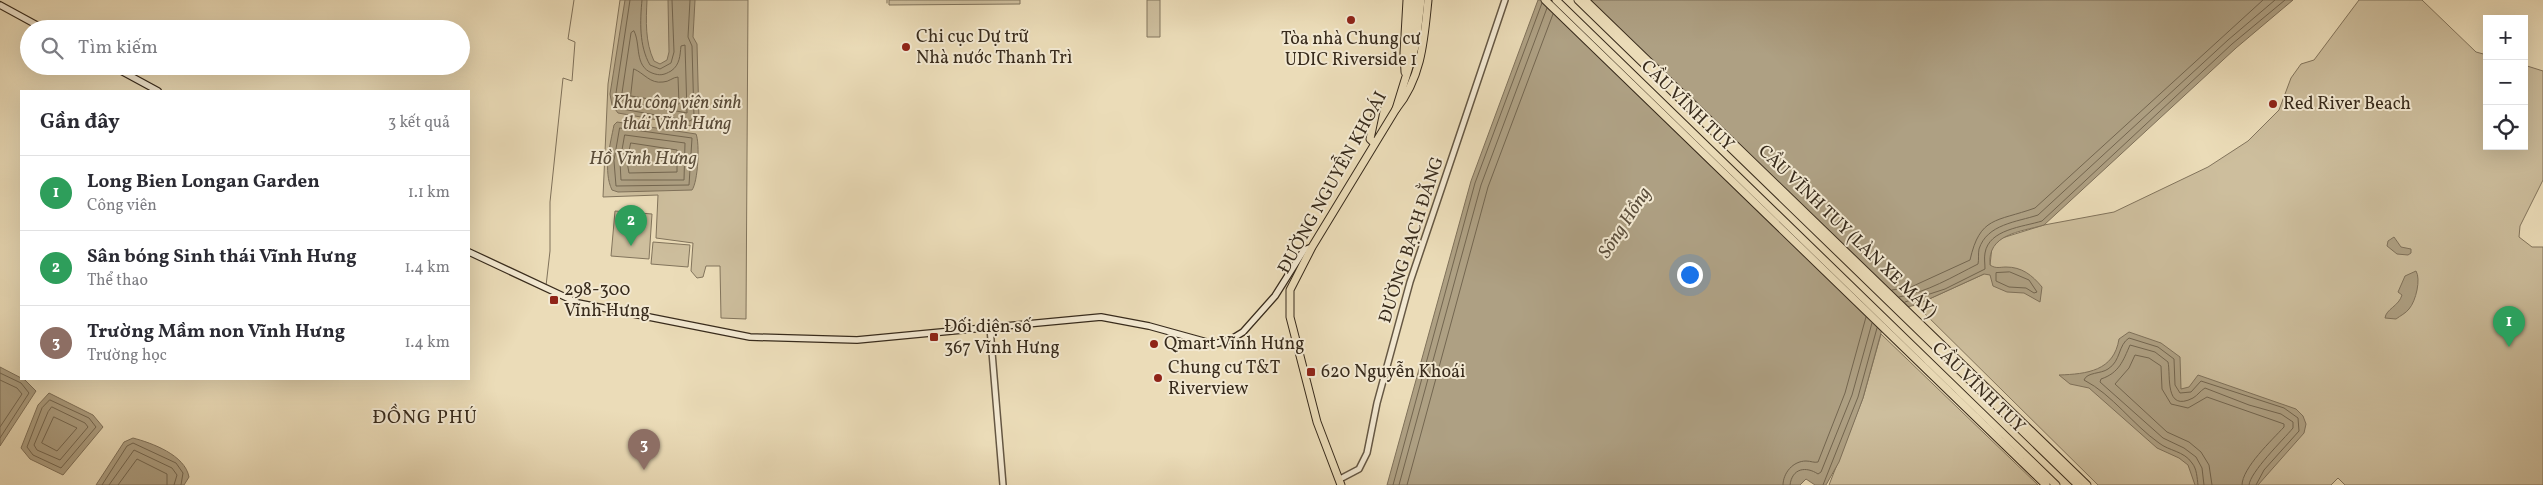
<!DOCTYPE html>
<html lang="vi">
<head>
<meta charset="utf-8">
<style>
  body { margin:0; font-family:Vollkorn,serif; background:#f7f7f7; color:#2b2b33 }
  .controls { position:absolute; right:15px; top:15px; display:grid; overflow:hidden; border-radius:0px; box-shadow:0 5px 20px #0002 }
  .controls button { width:45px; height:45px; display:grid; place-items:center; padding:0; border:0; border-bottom:1px solid #e1e1e2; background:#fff; color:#2b2b33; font:25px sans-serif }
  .you { position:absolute; left:1689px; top:274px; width:18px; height:18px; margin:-12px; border:4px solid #fff; border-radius:50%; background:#1a73e8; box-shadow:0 0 0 8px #1a73e833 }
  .badge { display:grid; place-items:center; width:32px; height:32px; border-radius:50%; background:#2563eb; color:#fff; font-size:16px; font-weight:700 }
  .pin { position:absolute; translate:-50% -41px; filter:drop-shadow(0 1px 2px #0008) }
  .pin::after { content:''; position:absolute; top:26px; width:18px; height:15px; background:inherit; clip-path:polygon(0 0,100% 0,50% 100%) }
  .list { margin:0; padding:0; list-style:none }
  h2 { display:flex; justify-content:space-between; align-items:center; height:65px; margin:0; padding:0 20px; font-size:21px }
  h2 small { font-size:16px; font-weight:400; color:#7c7c81 }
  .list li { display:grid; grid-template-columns:32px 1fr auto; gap:15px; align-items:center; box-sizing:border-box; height:75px; padding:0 20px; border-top:1px solid #e1e1e2 }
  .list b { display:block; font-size:19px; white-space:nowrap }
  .list p { margin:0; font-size:16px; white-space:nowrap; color:#7c7c81 }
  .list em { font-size:16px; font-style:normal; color:#7c7c81 }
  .icon { flex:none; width:28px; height:28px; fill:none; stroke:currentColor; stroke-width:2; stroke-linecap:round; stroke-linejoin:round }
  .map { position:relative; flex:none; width:2543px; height:485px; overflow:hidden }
  .search { position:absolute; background:#fff; box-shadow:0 5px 20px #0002; left:20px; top:20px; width:450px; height:55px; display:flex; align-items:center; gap:12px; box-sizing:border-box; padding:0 18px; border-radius:28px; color:#7c7c81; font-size:19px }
  .panel { position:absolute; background:#fff; box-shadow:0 5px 20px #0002; left:20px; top:90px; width:450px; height:290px; border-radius:0px }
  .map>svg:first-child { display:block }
  .green { fill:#cdbe9d; stroke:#82745c }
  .water { fill:#aea083; stroke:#7f715a }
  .pier { fill:#ebdcb8 }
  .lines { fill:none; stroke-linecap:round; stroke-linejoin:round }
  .shore { stroke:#736650; stroke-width:1 }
  .stream { stroke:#7f715a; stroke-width:1 }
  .tertiary-casing { stroke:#655743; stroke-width:8 }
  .secondary-casing { stroke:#382b1c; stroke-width:8 }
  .primary-casing { stroke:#382b1c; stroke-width:9 }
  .trunk-casing { stroke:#382b1c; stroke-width:9 }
  .tertiary { stroke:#f2e8d1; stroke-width:5 }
  .secondary { stroke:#f2e8d1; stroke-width:5.5 }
  .primary { stroke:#ebdcb8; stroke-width:7 }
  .trunk { stroke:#ebdcb8; stroke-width:7 }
  .poi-dot { fill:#8f2418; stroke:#f2e8d1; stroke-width:2 }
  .labels { text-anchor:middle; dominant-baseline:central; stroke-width:4; stroke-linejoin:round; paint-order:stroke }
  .poi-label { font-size:18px; fill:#382b1c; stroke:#f2e8d1; text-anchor:start }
  .park-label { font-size:18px; font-style:italic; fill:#564836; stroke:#f2e8d1 }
  .street-label { font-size:18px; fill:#382b1c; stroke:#f2e8d1 }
  .water-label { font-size:19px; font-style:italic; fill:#5b4e3b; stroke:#f2e8d1 }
  .neighbourhood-label { font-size:19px; letter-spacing:1px; fill:#382b1c; stroke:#f2e8d1 }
</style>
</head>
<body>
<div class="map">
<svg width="2543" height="485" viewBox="0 0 2543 485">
  <rect width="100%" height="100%" fill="#ebdcb8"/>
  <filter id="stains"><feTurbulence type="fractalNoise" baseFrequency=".004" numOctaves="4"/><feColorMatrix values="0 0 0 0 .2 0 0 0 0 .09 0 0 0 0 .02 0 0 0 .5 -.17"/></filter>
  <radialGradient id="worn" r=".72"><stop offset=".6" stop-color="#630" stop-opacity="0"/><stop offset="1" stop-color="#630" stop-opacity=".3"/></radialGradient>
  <path class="green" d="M620,0H748L746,319L721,318L720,266H706L703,277L697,278L691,271L693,243L656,238L658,195L603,197L608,84Z
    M889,0H1020V4L889,5Z
    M1147,0H1160V37H1147Z
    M2359,0H2422L2476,52L2487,55V146H2524V65L2543,71V180L2520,226L2519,237L2532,247H2543V485H2345L2338,478L2331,485H2098L1916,305L1984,274L1990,265L1992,247L2002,238L2044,225L2114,212L2208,167L2248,141L2279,110L2291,78L2301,64L2314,60Z
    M615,211L652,214L649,259L611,256Z
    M653,242L690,245L688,267L651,264Z
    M1881,334L2038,485H1829L1863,398Z"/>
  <path class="water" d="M625,0H647C646,21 645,42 654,61L660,64L667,60L669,52L668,0H695L693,37L697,44L699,120L692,126L618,113L612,105L610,94Z
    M1538,0H2293L2236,48L2044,225C2020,232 1987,234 1990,265C1996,269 2000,267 2006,267C2022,267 2032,275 2042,287L2040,302L2024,293L2007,292L1993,286L1990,275L1984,274L1916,305L1887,311L1863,398L1839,462L1826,485H1815L1806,479L1800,485H1387L1471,181Z
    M617,122L696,134C700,143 698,182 692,190L618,192L612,190C603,171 610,145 614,125Z
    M2394,237L2401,247L2411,249V253L2408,255L2397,254L2387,246L2388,241Z
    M2416,271C2421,279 2416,301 2409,309C2406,313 2400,316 2396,319L2385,318C2386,309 2399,306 2402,295L2398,292L2405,276Z
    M2129,332L2161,343L2180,357L2181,389L2189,387L2198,375L2296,409L2303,416L2306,424L2304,433L2258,485H2195L2188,465L2179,458L2157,448L2089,388L2070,384L2059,375C2087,374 2114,371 2119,339Z
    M0,367L25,380L36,391L0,446Z
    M49,393L93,415L103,427L63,475L30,459L21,448L38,405Z
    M133,438C152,443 185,455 189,477L184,485H96L124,442Z"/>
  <path class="pier" d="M1543,0H1588L1908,309L1889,313L1884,330Z"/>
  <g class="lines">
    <path class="shore" d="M630,0L616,93L617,103L622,109L690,121L694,118L692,46L688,37L690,0
      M642,0C640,21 639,46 650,65L660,69L671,63L674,52L672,0
      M634,31C641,44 634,66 652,73C660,76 664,75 671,71C680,65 680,55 681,46L685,45L687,113L623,101L622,93L631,33Z
      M634,69C644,73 650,84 663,82C669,82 673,77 678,77L679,104L631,96Z
      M620,128L692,138L689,185L616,186L614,161Z
      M625,135L685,143L684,180H621L620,162Z
      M631,143L677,150V172L629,173L627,162Z
      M2010,272L2029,280L2037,292L2034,293L2026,288L2009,287L1996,281V273Z
      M1892,290L1911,287L1970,260C1980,216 1996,222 2035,208L2263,0
      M1899,297C1928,292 1952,277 1978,264C1979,260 1978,254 1979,249C1987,224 2017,222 2038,215L2228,40L2275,0
      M1905,302L1945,289L1985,269C1985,264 1984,258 1985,253C1989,229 2023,227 2042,221L2232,44L2285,0
      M0,373L21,383L29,393L0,438
      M0,380L17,388L22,394L0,427
      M50,400L89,418L96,427L61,468L33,455L27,447L42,408Z
      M52,407L85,423L88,427L60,460L37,450L34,445L48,412Z
      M54,417L77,428L57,451L42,443Z
      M102,485L127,446L133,443L176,463L183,473L181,485
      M109,485L134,450L172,468L177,475L174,485
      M118,485L137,459L167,474V485
      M1393,485L1475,183L1542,3
      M1399,485L1481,185L1547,8
      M1407,485L1488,187L1553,14
      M1783,485C1783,473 1793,461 1806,461C1811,461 1814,463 1818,462L1845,393L1866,317
      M1790,485C1792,468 1806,466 1818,474L1821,472L1852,395L1872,323
      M1823,485L1858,397L1877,328
      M2198,485C2197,478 2197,469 2192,463C2184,451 2169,451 2159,443C2132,424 2113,395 2084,380C2087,372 2101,374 2108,369C2121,361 2118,345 2129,338L2158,347L2174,359L2175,385L2180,393L2191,392L2201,381L2284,408L2298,418L2299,431L2264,470L2256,485
      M2204,485L2202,468L2196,457L2184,448L2163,438L2100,382L2101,379C2119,373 2123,361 2130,345L2155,352L2168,362C2171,375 2164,413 2193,398C2198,395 2200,391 2205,388L2249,405L2281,414L2293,422V428C2283,440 2250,472 2249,485
      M2212,485L2209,465L2201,452L2189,442L2167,432L2115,384L2129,368L2135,355L2149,358L2161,366L2162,389L2171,404L2188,408L2207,397L2284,424V427C2272,440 2242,468 2242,485"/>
    <path class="stream" d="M887,0V3
      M546,286L550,251V202L563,78L572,81L575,42L568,39L574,0"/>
    <defs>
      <path id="tertiary" d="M990,328L1003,485
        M1340,479L1359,469L1367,453L1377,403L1410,282L1505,0"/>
      <path id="secondary" d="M0,5L44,29
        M112,66L158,91
        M469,252L578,303L750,337L857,340L1101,317L1149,326L1214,344L1230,340L1243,332L1275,296L1304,250L1312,247"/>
      <path id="primary" d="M1409,57L1414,0
        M1405,72L1404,53L1407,0
        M1374,143L1370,139L1377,106
        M1341,485L1317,422L1290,317V290L1312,247L1396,109L1416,44L1421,0"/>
      <path id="trunk" d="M1545,0L2046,485
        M1556,0L2056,485
        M1578,0L2078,485
        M1585,0L2087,485
        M1396,109C1422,77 1424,39 1428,0"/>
    </defs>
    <use href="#tertiary" class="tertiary-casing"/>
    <use href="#secondary" class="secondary-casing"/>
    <use href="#primary" class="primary-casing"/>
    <use href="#trunk" class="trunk-casing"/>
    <use href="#tertiary" class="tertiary"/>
    <use href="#secondary" class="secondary"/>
    <use href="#primary" class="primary"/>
    <use href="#trunk" class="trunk"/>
  </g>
  <g class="poi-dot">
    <circle cx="1351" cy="20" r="5"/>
    <circle cx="906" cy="47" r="5"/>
    <circle cx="2273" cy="104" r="5"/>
    <rect x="549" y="295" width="10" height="10" rx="2.5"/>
    <rect x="929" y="332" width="10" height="10" rx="2.5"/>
    <circle cx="1154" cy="344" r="5"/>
    <rect x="1306" y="367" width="10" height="10" rx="2.5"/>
    <circle cx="1158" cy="378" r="5"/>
  </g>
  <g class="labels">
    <g class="poi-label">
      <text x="916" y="37">Chi cục Dự trữ<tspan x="916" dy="21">Nhà nước Thanh Trì</tspan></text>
      <text x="1351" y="39" text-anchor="middle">Tòa nhà Chung cư<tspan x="1351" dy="21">UDIC Riverside 1</tspan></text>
      <text x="2283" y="104">Red River Beach</text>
      <text x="564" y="290">298-300<tspan x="564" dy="21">Vĩnh Hưng</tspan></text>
      <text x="944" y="327">Đối diện số<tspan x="944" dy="21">367 Vĩnh Hưng</tspan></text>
      <text x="1164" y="344">Qmart Vĩnh Hưng</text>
      <text x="1168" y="368">Chung cư T&amp;T<tspan x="1168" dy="21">Riverview</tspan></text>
      <text x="1321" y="372">620 Nguyễn Khoái</text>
    </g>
    <g class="park-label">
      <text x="677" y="103">Khu công viên sinh<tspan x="677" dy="21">thái Vĩnh Hưng</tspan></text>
    </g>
    <g class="street-label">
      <text transform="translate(1687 106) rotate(44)">CẦU VĨNH TUY</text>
      <text transform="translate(1333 183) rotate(-61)">ĐƯỜNG NGUYỄN KHOÁI</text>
      <text transform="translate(1847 232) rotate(44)">CẦU VĨNH TUY (LÀN XE MÁY)</text>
      <text transform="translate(1412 240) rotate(-72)">ĐƯỜNG BẠCH ĐẰNG</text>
      <text transform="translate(1978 388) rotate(44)">CẦU VĨNH TUY</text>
    </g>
    <g class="water-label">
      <text x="643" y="159">Hồ Vĩnh Hưng</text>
      <text transform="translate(1625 223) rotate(-57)">Sông Hồng</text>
    </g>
    <g class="neighbourhood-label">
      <text x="425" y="418">ĐỒNG PHÚ</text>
    </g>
  </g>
  <rect width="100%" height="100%" filter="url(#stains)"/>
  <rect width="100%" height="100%" fill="url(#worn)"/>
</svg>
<div class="controls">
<button>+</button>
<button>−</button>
<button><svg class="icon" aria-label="locate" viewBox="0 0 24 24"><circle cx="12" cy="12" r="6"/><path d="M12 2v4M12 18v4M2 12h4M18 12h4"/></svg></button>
</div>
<div class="you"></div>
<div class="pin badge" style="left:2509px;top:347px;background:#2e9e5b">1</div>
<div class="pin badge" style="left:631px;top:246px;background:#2e9e5b">2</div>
<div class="pin badge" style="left:644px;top:470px;background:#8d6e63">3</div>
<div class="search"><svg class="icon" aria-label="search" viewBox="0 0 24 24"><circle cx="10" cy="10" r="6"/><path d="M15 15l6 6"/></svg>Tìm kiếm</div>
<section class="panel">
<h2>Gần đây<small>3 kết quả</small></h2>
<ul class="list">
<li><span class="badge" style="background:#2e9e5b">1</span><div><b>Long Bien Longan Garden</b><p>Công viên</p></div><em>1.1 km</em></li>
<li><span class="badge" style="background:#2e9e5b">2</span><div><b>Sân bóng Sinh thái Vĩnh Hưng</b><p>Thể thao</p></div><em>1.4 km</em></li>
<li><span class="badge" style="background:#8d6e63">3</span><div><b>Trường Mầm non Vĩnh Hưng</b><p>Trường học</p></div><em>1.4 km</em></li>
</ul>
</section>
</div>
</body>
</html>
